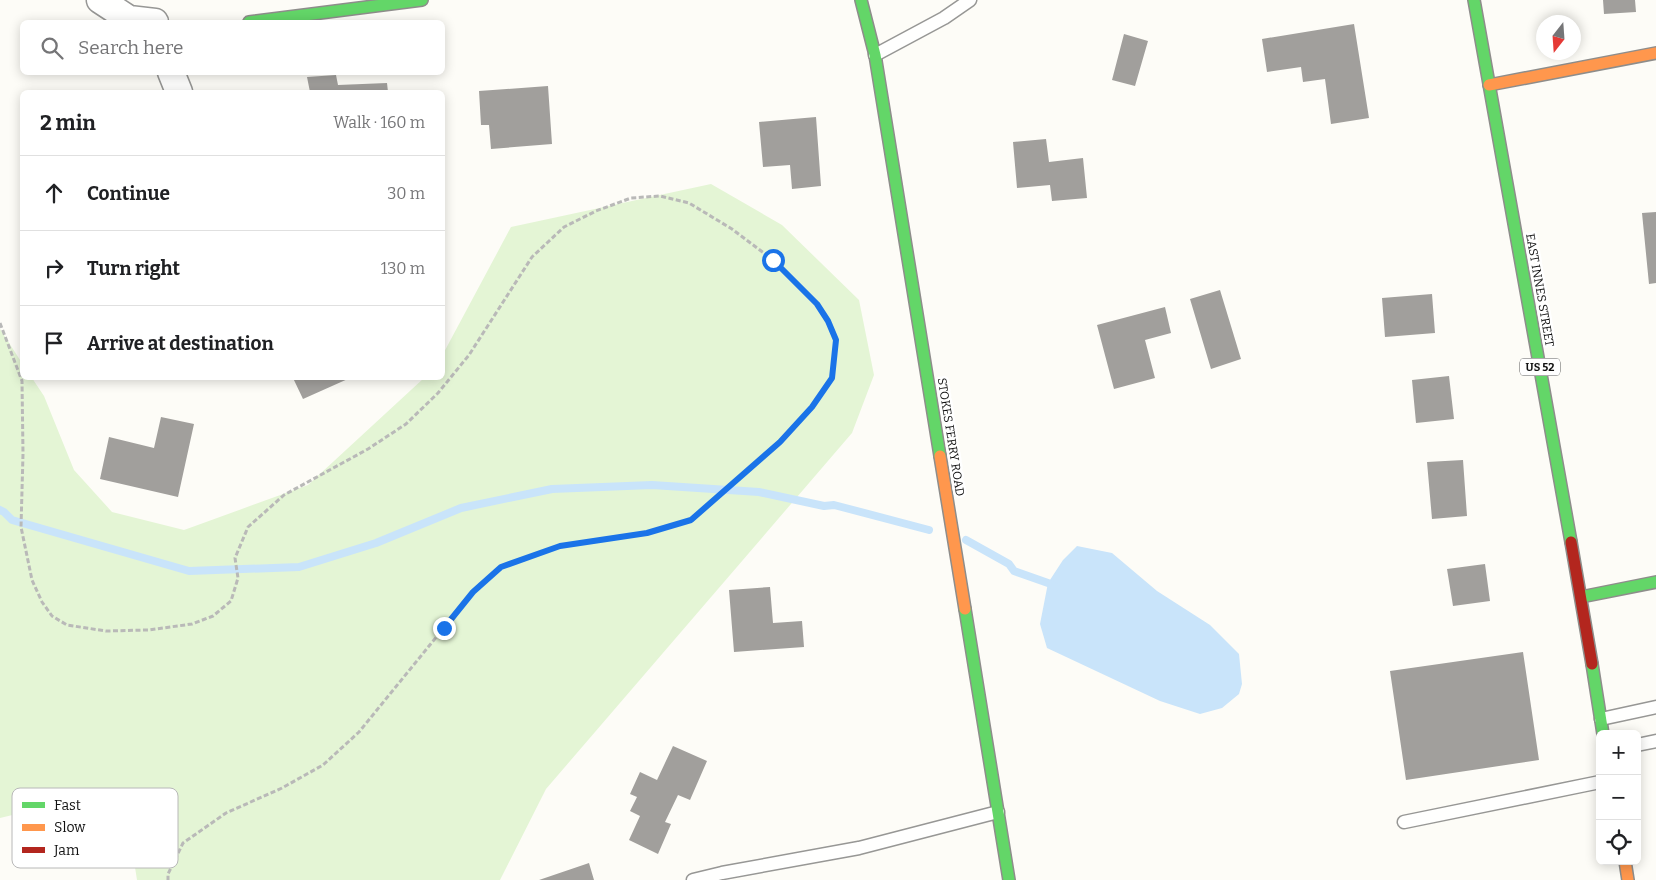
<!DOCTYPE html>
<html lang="en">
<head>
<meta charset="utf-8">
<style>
  body { margin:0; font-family:Bitter,serif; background:#f6f6f6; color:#202124 }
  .controls { position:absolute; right:15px; bottom:15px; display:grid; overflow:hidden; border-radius:8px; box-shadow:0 2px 12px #0003 }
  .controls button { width:45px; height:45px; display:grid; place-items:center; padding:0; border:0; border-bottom:1px solid #e0e0e0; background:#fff; color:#202124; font:25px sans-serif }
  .compass { position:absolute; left:1536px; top:15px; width:45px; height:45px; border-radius:50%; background:#fff; box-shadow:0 2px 12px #0003; rotate:197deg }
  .stop { position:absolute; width:15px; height:15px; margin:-11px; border:4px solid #1a73e8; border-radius:50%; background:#fff }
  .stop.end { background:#1a73e8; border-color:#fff; box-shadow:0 1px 5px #0008 }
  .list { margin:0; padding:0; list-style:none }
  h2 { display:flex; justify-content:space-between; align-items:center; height:65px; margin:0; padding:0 20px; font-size:21px }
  h2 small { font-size:16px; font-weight:400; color:#757577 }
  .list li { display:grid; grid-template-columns:32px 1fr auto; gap:15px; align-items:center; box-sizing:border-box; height:75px; padding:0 20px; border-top:1px solid #e0e0e0 }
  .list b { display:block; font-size:19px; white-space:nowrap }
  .list em { font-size:16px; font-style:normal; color:#757577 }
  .icon { flex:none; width:28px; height:28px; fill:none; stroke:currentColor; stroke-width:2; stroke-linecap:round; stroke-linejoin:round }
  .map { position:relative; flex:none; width:1656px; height:880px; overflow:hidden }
  .search { position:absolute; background:#fff; box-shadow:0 2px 12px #0003; left:20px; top:20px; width:425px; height:55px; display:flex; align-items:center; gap:12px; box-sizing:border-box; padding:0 18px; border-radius:8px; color:#757577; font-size:19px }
  .panel { position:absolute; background:#fff; box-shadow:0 2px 12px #0003; left:20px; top:90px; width:425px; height:290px; border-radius:8px }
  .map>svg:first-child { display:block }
  .green { fill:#e4f5d5 }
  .water { fill:#c9e4fa }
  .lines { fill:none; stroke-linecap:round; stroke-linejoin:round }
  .stream { stroke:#c9e4fa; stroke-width:8 }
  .building { fill:#a19f9c }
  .lane-casing { stroke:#979795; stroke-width:15 }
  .street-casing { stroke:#979795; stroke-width:29 }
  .fast-casing { stroke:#8e8d8b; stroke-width:14 }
  .slow-casing { stroke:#8e8d8b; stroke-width:14 }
  .jam-casing { stroke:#8e8d8b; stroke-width:14 }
  .path { stroke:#b9b9b8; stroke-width:3; stroke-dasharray:5 2.5; stroke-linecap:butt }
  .lane { stroke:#fffffe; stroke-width:12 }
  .street { stroke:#fffffe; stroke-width:26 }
  .fast { stroke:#63d668; stroke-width:11 }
  .slow { stroke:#ff974d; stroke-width:11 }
  .jam { stroke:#b3261e; stroke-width:11 }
  .route { stroke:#1a73e8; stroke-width:6 }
  .labels { text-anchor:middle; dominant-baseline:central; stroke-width:5; stroke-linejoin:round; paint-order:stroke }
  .shield { fill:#fff; stroke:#585858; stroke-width:1 }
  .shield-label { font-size:11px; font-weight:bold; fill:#111 }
  .street-label { font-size:12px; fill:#111; stroke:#fff }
  .key { fill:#fff; stroke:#b8b8b8; stroke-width:1 }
  .key-label { font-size:14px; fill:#111 }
</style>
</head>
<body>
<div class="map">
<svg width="1656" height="880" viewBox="0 0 1656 880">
  <rect width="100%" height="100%" fill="#fdfcf7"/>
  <path class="green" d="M711,184L782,225L859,300L874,375L852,433L546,789L500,880H137L132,848L111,810L79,799L0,818V329L22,363V378H32L44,396L74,470L112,512L184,530L308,485L424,378H442L443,354L511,227Z"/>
  <path class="water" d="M1077,546L1112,553L1157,591L1210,625L1239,654L1242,684L1239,694L1222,708L1200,714L1160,701L1047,648L1040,624L1048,583L1063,560Z"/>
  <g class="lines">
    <path class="stream" d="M0,510L4,512L12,520L189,571L299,567L376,543L461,508L552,489L652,485L759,492L824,506L834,505L929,530
      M966,540L1009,564L1014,571L1048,583L1056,587"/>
  </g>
  <path class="building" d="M1603,0H1635L1636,12L1604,14Z
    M1354,24L1369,118L1331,124L1325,79L1303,82L1301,67L1267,72L1262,39Z
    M1124,34L1148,41L1135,86L1112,80Z
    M336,75L338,85L387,83L388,92H310L307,77Z
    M548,86L552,144L491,149L489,125H481L479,91Z
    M816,117L821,186L792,189L790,165L763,167L759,122Z
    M1046,139L1049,162L1083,158L1087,198L1052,201L1050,185L1017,188L1013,142Z
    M1656,212V283L1649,284L1642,213Z
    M1220,290L1241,359L1211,369L1190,299Z
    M1432,294L1435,333L1385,337L1382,298Z
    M1165,307L1171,333L1145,340L1155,378L1114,389L1097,325Z
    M1449,376L1454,419L1416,423L1412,380Z
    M293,378H350L303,399Z
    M161,417L194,424L178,497L100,479L109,437L154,448Z
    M1463,460L1467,516L1432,519L1427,462Z
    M1485,564L1490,601L1453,606L1447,569Z
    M770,587L773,623L802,621L804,647L734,652L729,590Z
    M1523,652L1539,760L1406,780L1390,671Z
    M673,746L707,761L690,800L678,795L665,822L671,824L658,854L629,840L640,816L630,811L637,797L630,794L640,772L657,780Z
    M589,863L594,880H539Z"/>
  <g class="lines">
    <defs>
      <path id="lane" d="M875,55L944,18L970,0
        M1601,719L1656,707
        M1637,745L1656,741
        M1404,822L1600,782
        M693,880L722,873L859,848L998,812"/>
      <path id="street" d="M100,0L129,19L155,22
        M171,72L179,92"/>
      <path id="fast" d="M861,0L875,55L940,456
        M1474,0L1571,542
        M249,22L422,0
        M1581,597L1656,582
        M965,609L1009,880
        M1592,664L1603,734"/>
      <path id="slow" d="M1489,85L1656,53
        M940,456L965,609
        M1625,861L1628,880"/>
      <path id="jam" d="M1571,542L1592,664"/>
    </defs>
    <use href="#lane" class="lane-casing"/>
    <use href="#street" class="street-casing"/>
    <use href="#fast" class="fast-casing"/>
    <use href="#slow" class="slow-casing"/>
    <use href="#jam" class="jam-casing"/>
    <path class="path" d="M0,323L22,381L23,454L21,527L32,580L42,602L52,616L67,625L106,631L148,630L192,624L213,616L231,601L238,578L235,558L248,527L284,495L368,449L406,424L438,393L469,355L532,257L564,227L596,211L631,198L660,196L689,203L732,229L773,260L817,304L828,321L835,340L832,378L812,407L780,442L691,520L647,533L559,546L501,567L473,592L359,732L323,765L282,788L226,813L183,843L168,874V880"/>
    <use href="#lane" class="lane"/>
    <use href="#street" class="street"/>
    <use href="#fast" class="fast"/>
    <use href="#slow" class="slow"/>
    <use href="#jam" class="jam"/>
  </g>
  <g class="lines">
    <path class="route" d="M444,628L473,592L501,567L560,546L647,533L691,520L780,442L812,407L832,378L836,340L828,321L817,304L773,260"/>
  </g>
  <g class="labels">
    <rect class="shield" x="1520" y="358.5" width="40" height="17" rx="4"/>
    <g class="shield-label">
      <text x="1540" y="367">US 52</text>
    </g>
    <g class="street-label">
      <text transform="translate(1540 290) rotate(80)">EAST INNES STREET</text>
      <text transform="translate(951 437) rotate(81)">STOKES FERRY ROAD</text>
    </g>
  </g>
  <rect x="12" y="788" width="166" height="80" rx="8" class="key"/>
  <rect x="22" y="802" width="23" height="6" fill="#63d668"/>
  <rect x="22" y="824" width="23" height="7" fill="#ff974d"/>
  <rect x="22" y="847" width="23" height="6" fill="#b3261e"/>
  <g class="key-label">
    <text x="54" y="810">Fast</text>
    <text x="54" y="832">Slow</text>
    <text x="54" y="855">Jam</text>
  </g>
</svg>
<div class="controls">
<button>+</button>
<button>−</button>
<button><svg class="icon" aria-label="locate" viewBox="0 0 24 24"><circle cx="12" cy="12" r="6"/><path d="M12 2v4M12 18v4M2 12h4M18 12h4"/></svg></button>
</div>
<svg class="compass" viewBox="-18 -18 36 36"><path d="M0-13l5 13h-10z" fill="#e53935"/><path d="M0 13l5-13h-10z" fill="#757577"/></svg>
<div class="stop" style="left:773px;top:260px"></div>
<div class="stop end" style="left:444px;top:628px"></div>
<div class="search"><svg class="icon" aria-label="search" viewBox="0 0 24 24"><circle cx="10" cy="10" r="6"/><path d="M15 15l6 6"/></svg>Search here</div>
<section class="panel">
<h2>2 min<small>Walk · 160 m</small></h2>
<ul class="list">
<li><svg class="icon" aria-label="ahead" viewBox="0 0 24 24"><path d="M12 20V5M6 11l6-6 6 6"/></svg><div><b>Continue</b></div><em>30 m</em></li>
<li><svg class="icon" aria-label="right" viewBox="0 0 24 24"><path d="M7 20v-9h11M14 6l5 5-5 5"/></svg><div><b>Turn right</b></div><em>130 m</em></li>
<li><svg class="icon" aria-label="arrive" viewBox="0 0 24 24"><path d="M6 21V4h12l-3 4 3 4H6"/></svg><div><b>Arrive at destination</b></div></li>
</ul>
</section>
</div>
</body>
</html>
